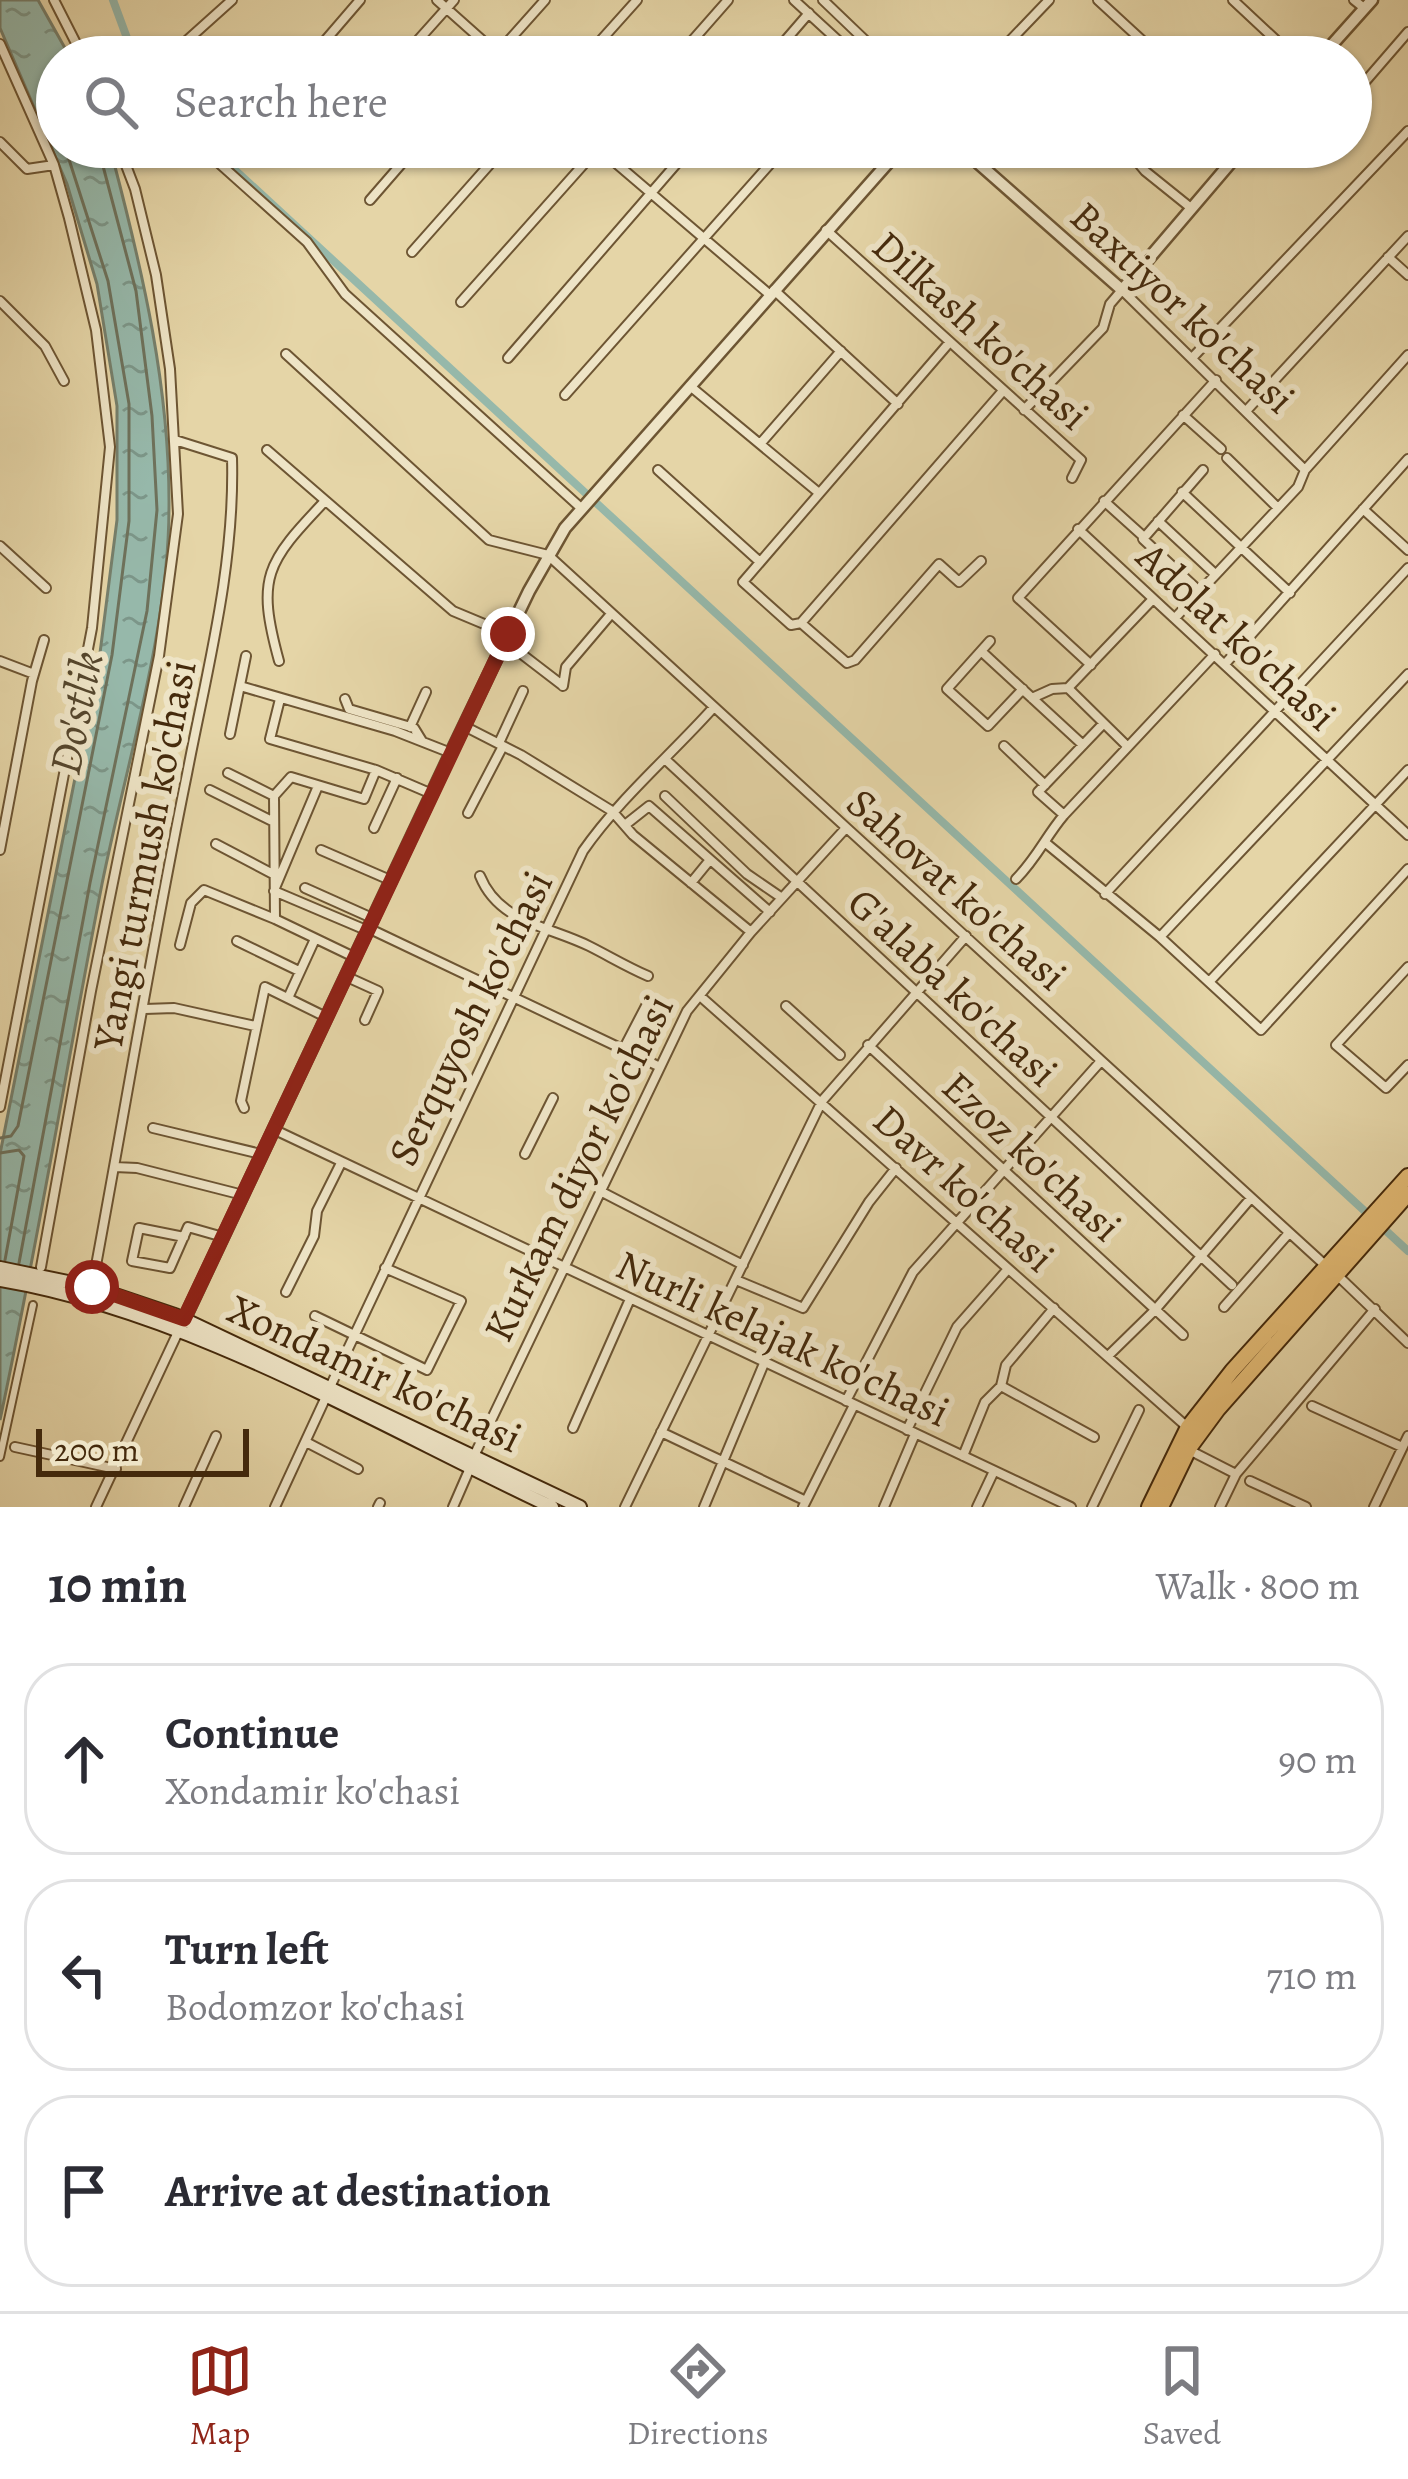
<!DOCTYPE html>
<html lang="en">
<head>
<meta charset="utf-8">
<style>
  body { margin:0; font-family:Alegreya,serif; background:#f7f7f7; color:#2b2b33 }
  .scale { position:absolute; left:36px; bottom:30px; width:213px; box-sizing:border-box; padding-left:12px; border:6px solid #452a0c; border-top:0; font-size:33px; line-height:42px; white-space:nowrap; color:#452a0c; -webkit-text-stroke:9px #eee4c6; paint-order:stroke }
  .stop { position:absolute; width:36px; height:36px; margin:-27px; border:9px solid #8f2418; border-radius:50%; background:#fff }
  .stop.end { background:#8f2418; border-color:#fff; box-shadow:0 3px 12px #0008 }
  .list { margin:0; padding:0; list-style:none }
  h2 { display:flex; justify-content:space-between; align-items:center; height:156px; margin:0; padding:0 48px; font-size:51px }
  h2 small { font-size:39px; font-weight:400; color:#7c7c81 }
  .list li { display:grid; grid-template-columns:78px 1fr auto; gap:36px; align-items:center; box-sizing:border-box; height:192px; margin:0 24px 24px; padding:0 24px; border:3px solid #e1e1e2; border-radius:48px }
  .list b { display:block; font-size:45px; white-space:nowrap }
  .list p { margin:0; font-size:39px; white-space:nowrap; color:#7c7c81 }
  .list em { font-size:39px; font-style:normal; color:#7c7c81 }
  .icon { flex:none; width:66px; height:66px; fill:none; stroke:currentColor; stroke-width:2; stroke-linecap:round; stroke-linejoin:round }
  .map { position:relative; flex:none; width:1408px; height:1507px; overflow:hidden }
  .search { position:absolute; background:#fff; box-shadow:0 3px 9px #0004; left:36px; right:36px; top:36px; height:132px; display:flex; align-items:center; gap:30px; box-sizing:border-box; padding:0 42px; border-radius:66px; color:#7c7c81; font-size:45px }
  .sheet { height:804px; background:#fff }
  nav { display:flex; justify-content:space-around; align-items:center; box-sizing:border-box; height:168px; border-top:3px solid #e1e1e2; background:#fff; font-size:33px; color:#7c7c81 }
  nav a { display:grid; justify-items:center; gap:6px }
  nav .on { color:#8f2418 }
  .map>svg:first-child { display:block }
  .water { fill:url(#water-ripples); stroke:#767f6b; stroke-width:3 }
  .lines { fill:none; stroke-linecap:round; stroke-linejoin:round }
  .shore { stroke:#6e715b; stroke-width:3 }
  .canal { stroke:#96b8aa; stroke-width:8 }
  .pedestrian-casing { stroke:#6d5533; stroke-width:10 }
  .minor-casing { stroke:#6d5533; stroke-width:12 }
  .tertiary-casing { stroke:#6d5533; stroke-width:15 }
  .secondary-casing { stroke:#452a0c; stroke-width:16 }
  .primary-casing { stroke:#452a0c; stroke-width:18 }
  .pedestrian { stroke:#eee4c6; stroke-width:6 }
  .minor { stroke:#eee4c6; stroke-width:8 }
  .tertiary { stroke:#eee4c6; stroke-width:10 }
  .secondary { stroke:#eee4c6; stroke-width:12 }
  .primary { stroke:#e2ba74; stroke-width:14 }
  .route { stroke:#8f2418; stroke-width:15 }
  .labels { text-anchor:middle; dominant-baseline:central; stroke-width:12; stroke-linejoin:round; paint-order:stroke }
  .street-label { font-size:42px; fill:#452a0c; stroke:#eee4c6 }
  .water-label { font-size:45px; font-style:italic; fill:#55462c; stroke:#eee4c6 }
</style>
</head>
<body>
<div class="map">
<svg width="1408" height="1507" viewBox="0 0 1408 1507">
  <defs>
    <pattern id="water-ripples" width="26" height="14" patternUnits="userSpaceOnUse" patternTransform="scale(3)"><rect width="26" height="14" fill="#96b8aa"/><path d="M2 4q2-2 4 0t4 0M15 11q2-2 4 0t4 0" fill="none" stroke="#7c9689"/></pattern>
  </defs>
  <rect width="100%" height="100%" fill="#e5d5a7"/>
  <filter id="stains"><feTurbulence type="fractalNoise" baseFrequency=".00167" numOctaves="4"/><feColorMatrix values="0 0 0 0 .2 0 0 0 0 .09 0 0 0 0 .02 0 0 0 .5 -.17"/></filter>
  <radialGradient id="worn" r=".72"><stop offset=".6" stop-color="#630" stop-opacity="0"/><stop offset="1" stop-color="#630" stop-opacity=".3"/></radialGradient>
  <path class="water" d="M0,0H38L70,57H57V147H108L113,159C143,273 170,389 169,508C169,629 126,765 102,884C67,1063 38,1242 0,1420V1154L100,653L117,520V406L97,284L67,184L0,28Z"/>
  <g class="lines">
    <path class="shore" d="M0,1138L11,1136L18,1126L112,655L129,521V404L108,281L65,147
      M0,1153L19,1150L24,1156L5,1260
      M19,1263L90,883L147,611L157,510L152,416L136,291L98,147"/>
    <path class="canal" d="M113,0L134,57
      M210,147L1408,1251"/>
    <defs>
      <path id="pedestrian" d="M0,1457L33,1305"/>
      <path id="minor" d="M54,0L83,57
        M437,0L501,57
        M794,0L856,57
        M823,0L871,46L863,57
        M1098,0L1160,57
        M1233,0L1294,57
        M1354,0L1364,8
        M0,44L54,165L69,218L96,330L110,447L92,628L0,1107
        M183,44L232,0
        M495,56L545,0
        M311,57L360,0
        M403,57L454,0
        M586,57L637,0
        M678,57L728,0
        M771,57L809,13
        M1015,57L1004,47L1049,0
        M1351,85L1357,91L1408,32
        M0,142L27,169L54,165
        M201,147L307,242L345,294L581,508
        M597,147L769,294
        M1125,147L1145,171L1191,208
        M319,152L323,147
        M370,200L416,147
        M826,230L1081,460L1072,478
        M412,252L505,147
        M1388,257L1408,275
        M774,290L898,404
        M0,301L45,346L64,381
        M461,302L599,147
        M949,343L743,582L791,625L801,623L847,663L855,660L939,564L959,582L981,561
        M286,354L489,540L548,555L1326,1266
        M1193,357L1408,131
        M508,358L691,147
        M690,386L819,493
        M565,395L785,147
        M1024,410L1103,328L1110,304L1122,290L1305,470
        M1247,410L1408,236
        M1183,415L1221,449
        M760,444L841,351
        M267,450L453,611L508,634
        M1227,458L1278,508
        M658,470L760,562
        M1182,492L1290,593
        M1104,501L1144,537
        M1363,509L1408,550
        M1158,521L1215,574
        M1078,529L1408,835
        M0,546L46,588
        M1199,591L1143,539L1203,470
        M1175,618L1298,487L1305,470L1408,355
        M801,623L1002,392
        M990,641L947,689L988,726L1023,689
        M981,651L1083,745
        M519,652L562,685
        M0,661L34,674
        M279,661C256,577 266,563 325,501
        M1225,664L1408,459
        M1091,665L1018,598L1216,380
        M240,686L395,731L451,753
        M563,686L566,667L611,614
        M1068,688L1153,599
        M1068,688L1127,746
        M1032,698L1052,689L1068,688
        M280,699L270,739L376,770
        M345,699L349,709L414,728L422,741
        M464,726L521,755L612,811L633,835L751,932
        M410,727L426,692
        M230,734L246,656
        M499,743L523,691
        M1004,746L1045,785
        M666,760L1232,1285
        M228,773L274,796
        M210,790L272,821
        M665,796L747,874L782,898
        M468,813L503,746
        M1064,815L1038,792L1103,724
        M625,825L649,806L770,912
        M374,828L397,778
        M216,844L271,873
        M1047,844L1160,937L1261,1030L1408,869
        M0,850L32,681L44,640
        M321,850L390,880
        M480,876C499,923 549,926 589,946C609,956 627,967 648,976
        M1016,879C1037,858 1046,836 1064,815L1215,654
        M691,883L709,861
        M275,888L318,786
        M305,888L372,918
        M274,891L366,930
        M1105,894L1408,568
        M275,919L274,796L291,777L364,799L376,770L432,794
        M368,928L658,1066
        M1160,937L1408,674
        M237,941L299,971
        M180,945L191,903L204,890L275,919L354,957
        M1408,967L1336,1045L1386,1088L1408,1065
        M345,976L378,991L365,1020
        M1209,982L1408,770
        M700,996L1186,1426
        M288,998L315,939
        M786,1006L840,1055
        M145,1009L174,1008L255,1026
        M868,1045L1183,1335
        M623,1050L648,1002
        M244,1108L241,1101L265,987L326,1017
        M153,1128L261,1154
        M275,1130L1071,1507
        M525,1154L553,1098
        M115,1167L137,1168L243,1195
        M600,1191L743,1265
        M184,1237L139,1228L132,1261L170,1268L188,1227L223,1237
        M41,1267L91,991L159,656L178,514L170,369L156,275L135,189L119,147
        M1336,1274L1408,1343
        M736,1280L803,1308L869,1202L896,1168
        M92,1287C124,1116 152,945 187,774C207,670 235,566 232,458L175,440
        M286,1292L314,1236L317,1211L341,1163
        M1224,1307L1289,1233
        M315,1316L427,1370L461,1301L385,1268
        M1108,1356L1155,1310L1251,1198
        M1001,1386L1094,1437
        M330,1387L583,851C620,798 670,756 713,708
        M846,1401L913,1272L1101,1061
        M1312,1406L1402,1447
        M573,1428L630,1299
        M907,1430L957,1327L1008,1269
        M661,1432L806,1501
        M306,1442L358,1469
        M15,1447L116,1469
        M1189,1450L1236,1474
        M474,1456L687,1011L751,932L846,828
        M963,1456L985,1402L1001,1386L1006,1365L1054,1308
        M1250,1481L1306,1507
        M96,1507L179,1330
        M184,1507L216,1436
        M275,1507L325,1399
        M378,1507L380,1503
        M453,1507L470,1468
        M625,1507L822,1101L966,936
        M704,1507L765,1361
        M803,1507L854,1405
        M884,1507L915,1434
        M977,1507L994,1471
        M1092,1507L1139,1410
        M1220,1507L1236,1474L1375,1309
        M1374,1507L1408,1436"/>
      <path id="tertiary" d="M1321,57L1372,0
        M960,147L1122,290L1244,147
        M181,1326L451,753L529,591L565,528L902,147"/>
      <path id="secondary" d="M0,1268L92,1287L175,1315L580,1507
        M0,1280C191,1312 377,1425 552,1507"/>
      <path id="primary" d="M1149,1507L1188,1427L1232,1371L1408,1176
        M1161,1507L1190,1447L1218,1409L1408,1194"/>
    </defs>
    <use href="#pedestrian" class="pedestrian-casing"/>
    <use href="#minor" class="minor-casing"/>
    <use href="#tertiary" class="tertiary-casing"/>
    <use href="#secondary" class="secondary-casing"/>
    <use href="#primary" class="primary-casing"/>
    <use href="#pedestrian" class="pedestrian"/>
    <use href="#minor" class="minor"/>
    <use href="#tertiary" class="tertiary"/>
    <use href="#secondary" class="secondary"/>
    <use href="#primary" class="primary"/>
  </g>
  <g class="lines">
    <path class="route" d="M92,1287L184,1319L508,634"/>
  </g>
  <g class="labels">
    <g class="street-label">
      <text transform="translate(1183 307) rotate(43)">Baxtiyor ko'chasi</text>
      <text transform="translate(981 330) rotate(42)">Dilkash ko'chasi</text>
      <text transform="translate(1237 636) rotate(43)">Adolat ko'chasi</text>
      <text transform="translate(144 855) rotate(-79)">Yangi turmush ko'chasi</text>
      <text transform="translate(957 889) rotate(42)">Sahovat ko'chasi</text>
      <text transform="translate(953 987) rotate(43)">G'alaba ko'chasi</text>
      <text transform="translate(470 1018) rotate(-64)">Serquyosh ko'chasi</text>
      <text transform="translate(1032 1156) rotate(43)">Ezoz ko'chasi</text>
      <text transform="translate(578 1168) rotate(-64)">Kurkam diyor ko'chasi</text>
      <text transform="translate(964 1188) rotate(42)">Davr ko'chasi</text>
      <text transform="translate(783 1338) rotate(25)">Nurli kelajak ko'chasi</text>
      <text transform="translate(375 1373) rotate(25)">Xondamir ko'chasi</text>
    </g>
    <g class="water-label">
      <text transform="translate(76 713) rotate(-79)">Do'stlik</text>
    </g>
  </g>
  <rect width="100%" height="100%" filter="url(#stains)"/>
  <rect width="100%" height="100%" fill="url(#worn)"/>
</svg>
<div class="scale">200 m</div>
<div class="stop" style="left:92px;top:1287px"></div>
<div class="stop end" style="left:508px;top:634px"></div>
<div class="search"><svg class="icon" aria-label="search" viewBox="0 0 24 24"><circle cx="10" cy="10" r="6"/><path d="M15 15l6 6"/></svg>Search here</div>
</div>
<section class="sheet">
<h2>10 min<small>Walk · 800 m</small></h2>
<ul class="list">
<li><svg class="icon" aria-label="ahead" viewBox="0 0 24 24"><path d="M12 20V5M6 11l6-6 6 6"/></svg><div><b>Continue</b><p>Xondamir ko'chasi</p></div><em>90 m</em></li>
<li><svg class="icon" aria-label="left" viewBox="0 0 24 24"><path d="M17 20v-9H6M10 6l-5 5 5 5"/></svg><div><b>Turn left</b><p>Bodomzor ko'chasi</p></div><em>710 m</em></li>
<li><svg class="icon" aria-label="arrive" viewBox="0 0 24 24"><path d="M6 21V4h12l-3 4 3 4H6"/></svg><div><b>Arrive at destination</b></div></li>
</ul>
</section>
<nav>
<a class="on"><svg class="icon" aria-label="map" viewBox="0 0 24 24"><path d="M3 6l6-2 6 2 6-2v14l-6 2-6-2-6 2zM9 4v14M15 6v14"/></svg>Map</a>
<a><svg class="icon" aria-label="directions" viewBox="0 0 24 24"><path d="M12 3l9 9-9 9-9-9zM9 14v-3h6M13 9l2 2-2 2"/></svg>Directions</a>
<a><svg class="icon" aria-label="saved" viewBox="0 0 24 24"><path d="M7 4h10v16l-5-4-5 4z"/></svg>Saved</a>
</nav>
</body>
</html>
